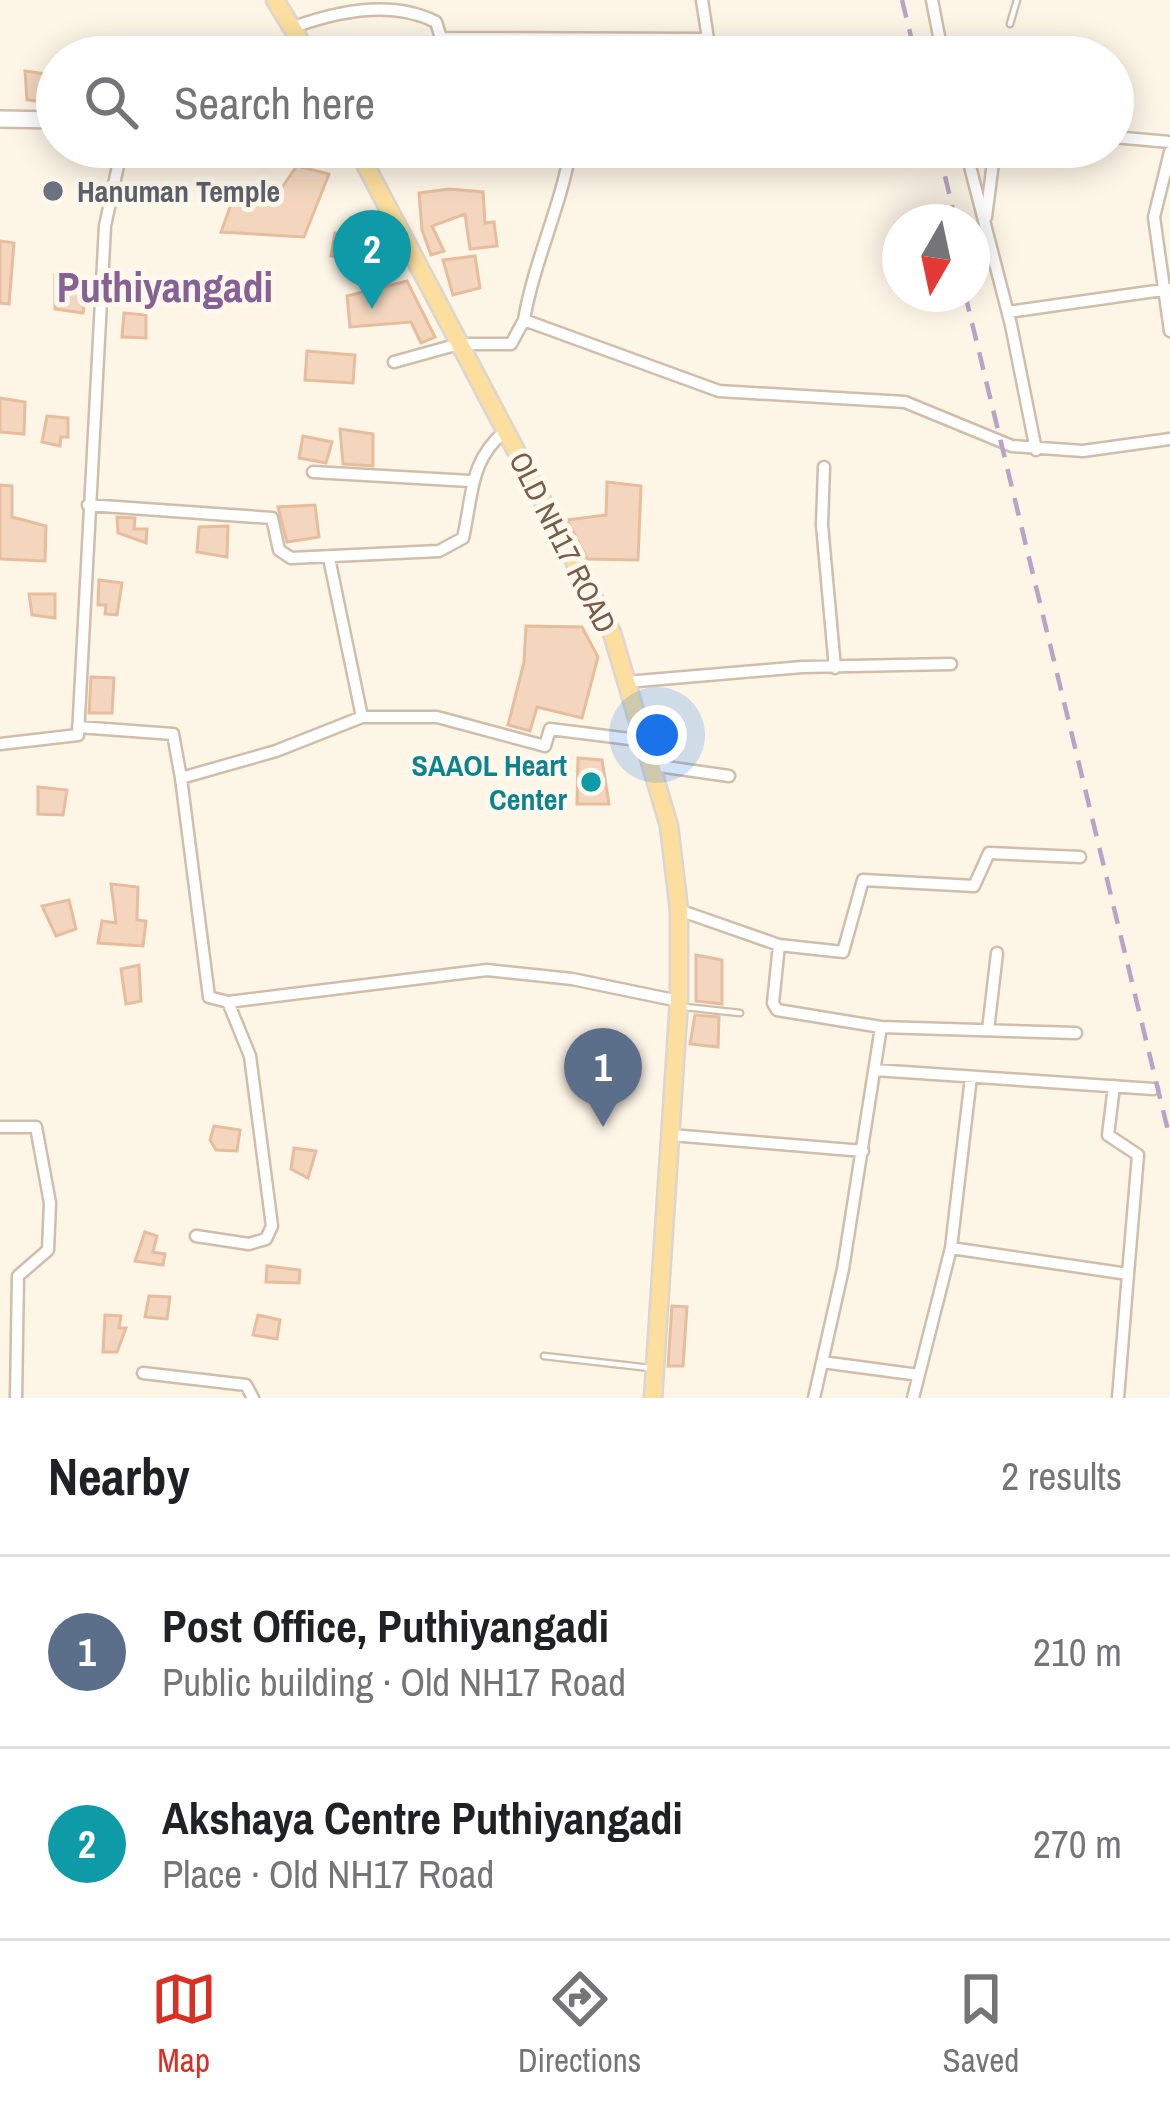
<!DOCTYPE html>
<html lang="en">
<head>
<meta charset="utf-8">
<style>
  body { margin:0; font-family:"Archivo Narrow",sans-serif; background:#f2f2f2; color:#202124 }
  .compass { position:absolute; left:882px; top:204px; width:108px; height:108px; border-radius:50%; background:#fff; box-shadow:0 6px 30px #0003; rotate:189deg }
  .you { position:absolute; left:657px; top:735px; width:42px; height:42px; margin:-30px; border:9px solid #fff; border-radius:50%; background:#1a73e8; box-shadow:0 0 0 18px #1a73e833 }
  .badge { display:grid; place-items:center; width:78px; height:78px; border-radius:50%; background:#d93025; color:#fff; font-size:39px; font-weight:700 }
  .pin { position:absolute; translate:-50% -99px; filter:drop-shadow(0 3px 6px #0008) }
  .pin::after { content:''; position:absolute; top:63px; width:42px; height:36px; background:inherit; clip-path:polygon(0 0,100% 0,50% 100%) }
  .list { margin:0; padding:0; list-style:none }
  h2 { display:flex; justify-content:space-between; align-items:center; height:156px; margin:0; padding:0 48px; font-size:51px }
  h2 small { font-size:39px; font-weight:400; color:#757577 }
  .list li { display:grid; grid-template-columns:78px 1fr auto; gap:36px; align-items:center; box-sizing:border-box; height:192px; padding:0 48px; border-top:3px solid #e0e0e0 }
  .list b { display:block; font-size:45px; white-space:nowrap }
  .list p { margin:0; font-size:39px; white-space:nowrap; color:#757577 }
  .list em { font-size:39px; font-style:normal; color:#757577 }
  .icon { flex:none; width:66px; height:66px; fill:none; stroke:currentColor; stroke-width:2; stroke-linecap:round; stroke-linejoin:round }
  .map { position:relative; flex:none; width:1170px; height:1398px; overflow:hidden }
  .search { position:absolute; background:#fff; box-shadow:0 6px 30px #0003; left:36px; right:36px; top:36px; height:132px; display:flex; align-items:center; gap:30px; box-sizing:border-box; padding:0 42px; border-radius:66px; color:#757577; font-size:45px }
  .sheet { height:540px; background:#fff }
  nav { display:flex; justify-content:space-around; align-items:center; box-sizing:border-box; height:168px; border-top:3px solid #e0e0e0; background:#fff; font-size:33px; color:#757577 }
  nav a { display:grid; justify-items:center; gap:6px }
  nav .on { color:#d93025 }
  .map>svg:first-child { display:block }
  .building { fill:#f3d6bd; stroke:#e6bd9d; stroke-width:3 }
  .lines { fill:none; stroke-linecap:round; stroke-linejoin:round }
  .lane-casing { stroke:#cfbeac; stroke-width:9 }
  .street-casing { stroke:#cfbeac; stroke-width:15 }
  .secondary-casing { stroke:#d2bea9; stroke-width:20 }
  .primary-casing { stroke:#dcd5d0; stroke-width:21 }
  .lane { stroke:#fff; stroke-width:4.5 }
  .street { stroke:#fff; stroke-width:10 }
  .secondary { stroke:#fff; stroke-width:15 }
  .primary { stroke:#fcdf9e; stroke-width:16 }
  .rail { stroke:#b9a4c7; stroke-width:4.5; stroke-dasharray:18 12; stroke-linecap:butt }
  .worship-dot { fill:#6b7280; stroke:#fff9ed; stroke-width:4.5 }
  .culture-dot { fill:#0f9aa8; stroke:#fff9ed; stroke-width:4.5 }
  .labels { text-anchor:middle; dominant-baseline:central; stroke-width:10; stroke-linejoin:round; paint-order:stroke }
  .worship-label { font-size:30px; font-weight:bold; fill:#5b616d; stroke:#fff9ed; text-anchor:start }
  .street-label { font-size:30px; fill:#775d4a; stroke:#fff9ed }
  .culture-label { font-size:30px; font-weight:bold; fill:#0d838f; stroke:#fff9ed; text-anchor:end }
  .district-label { font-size:42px; font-weight:bold; fill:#866294; stroke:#fff9ed }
</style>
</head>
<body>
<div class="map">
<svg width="1170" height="1398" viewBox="0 0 1170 1398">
  <rect width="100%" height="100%" fill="#fdf5e6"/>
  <path class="building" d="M25,71L46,74L45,102L27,100Z
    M297,166L329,174L304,237L221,232L235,193H278Z
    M449,189L483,192L485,223L494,222L497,246L470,249L465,214L432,226L444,251L431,255L422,230L419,193Z
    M335,233L360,235L369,259L331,256Z
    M0,241L14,243L9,304L0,303Z
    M475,256L480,288L453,295L443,260Z
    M55,275L88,282L83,313L55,309Z
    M407,281L435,337L421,343L411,322L350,327L347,296Z
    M124,313L146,315V338L122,337Z
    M307,351L355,355L353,383L305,380Z
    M0,398L25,402L24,434L0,432Z
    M47,416L68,418V437H61L60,446L42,442Z
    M340,429L373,434V466L343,464Z
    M303,436L332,442L326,463L299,458Z
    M607,482L641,486L638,560L587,559L567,520L606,515Z
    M0,485L12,486V517L46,526L45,561L0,559Z
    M315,505L319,537L287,542L278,507Z
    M117,517L135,518L134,529H147L146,543L118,533Z
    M228,526L227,557L197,552L199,527Z
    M99,580L122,583L117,615L105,614L106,605H98Z
    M29,594H55V618L32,615Z
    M526,626L582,627L598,657L582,718L537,707L530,731L508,725L524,662Z
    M91,677L114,678L112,713H89Z
    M578,758L602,760L609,804H577Z
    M38,787L67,790L63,815L38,814Z
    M111,884L138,887L137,920L146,921L143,946L98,943L102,921L116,923Z
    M69,900L76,929L56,936L42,906Z
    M696,955L722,960V1004L696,1001Z
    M139,965L141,1001L126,1004L121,969Z
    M695,1015L719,1017L718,1047L690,1044Z
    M214,1126L240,1130L237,1151L216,1150L210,1140Z
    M294,1148L316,1151L308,1178L291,1169Z
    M145,1232L157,1236L153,1252L165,1254L163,1265L135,1261Z
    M267,1266L300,1270L299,1283L266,1282Z
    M149,1296L170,1297L167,1319L145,1317Z
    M672,1306L687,1307L683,1366H668Z
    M105,1315L121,1316L119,1328H126L117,1352H103Z
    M258,1315L280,1320L277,1339L253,1335Z"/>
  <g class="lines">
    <defs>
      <path id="lane" d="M1010,24L1017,0
        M685,1007L740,1013
        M544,1356L650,1368"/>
      <path id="street" d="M932,0L943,57
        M294,27C338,11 393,0 436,22L441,38L708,39L702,0
        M1113,137L1170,142
        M965,147L1011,325L1036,450
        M1170,152L1154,217L1170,331
        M986,217L995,147
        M1008,312L1170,289
        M524,320C534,261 561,207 571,147
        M394,362L459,344H511L524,320L719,391L905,402L1012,446L1083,451L1170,439
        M824,467L822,525L835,668
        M313,472L470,481
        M88,505L272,518L279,550L291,558L439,551L463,538C473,495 469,461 505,431
        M329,558L362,717
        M626,682L802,667L951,664
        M78,727L173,734L181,778L276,751L362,717H437L545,746L550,729L646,741
        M0,744L78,735L105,226L122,147
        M652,765L729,776
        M181,778L209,997L228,1002L487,970L572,979L679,1001
        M679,910L779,945L843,952L863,880L974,886L989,853L1080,857
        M779,945L773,1003L777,1010L881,1027L843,1269L814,1398
        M881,1027L1076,1033
        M988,1030L997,953
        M875,1070L1153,1089
        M1114,1086L1108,1135L1138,1155L1128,1274
        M0,1127H36L50,1203L48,1250L18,1276L16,1398
        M671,1135L863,1151
        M196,1236L249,1244L266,1239L272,1226L250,1056L228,1002
        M951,1248L971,1077
        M822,1362L919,1375
        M143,1373L246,1385L253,1398
        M913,1398L951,1248L1128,1274L1118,1398"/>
      <path id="secondary" d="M0,119L57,120"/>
      <path id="primary" d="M275,0L310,57
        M356,147L612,633L669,826L679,910V1001L653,1398"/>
    </defs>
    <use href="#lane" class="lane-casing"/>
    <use href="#street" class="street-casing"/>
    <use href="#secondary" class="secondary-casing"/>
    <use href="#primary" class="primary-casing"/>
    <use href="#lane" class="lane"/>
    <use href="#street" class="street"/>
    <use href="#secondary" class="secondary"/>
    <use href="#primary" class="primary"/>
    <path class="rail" d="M902,0L916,57
      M938,147L956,222
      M965,294L1170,1139"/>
  </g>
  <circle class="worship-dot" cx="53" cy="191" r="12"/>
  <circle class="culture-dot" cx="591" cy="782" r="12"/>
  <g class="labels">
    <g class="worship-label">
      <text x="77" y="191">Hanuman Temple</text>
    </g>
    <g class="street-label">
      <text transform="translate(563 542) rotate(63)">OLD NH17 ROAD</text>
    </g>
    <g class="culture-label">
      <text x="567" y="765">SAAOL Heart<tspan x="567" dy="34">Center</tspan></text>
    </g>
    <g class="district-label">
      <text x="165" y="287">Puthiyangadi</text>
    </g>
  </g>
</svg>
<svg class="compass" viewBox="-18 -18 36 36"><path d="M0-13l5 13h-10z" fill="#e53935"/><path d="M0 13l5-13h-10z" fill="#757577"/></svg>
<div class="you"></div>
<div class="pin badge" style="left:603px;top:1127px;background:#5c6f8a">1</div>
<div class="pin badge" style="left:372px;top:309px;background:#0f9aa8">2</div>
<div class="search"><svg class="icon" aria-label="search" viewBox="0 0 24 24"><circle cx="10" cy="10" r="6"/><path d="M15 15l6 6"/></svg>Search here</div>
</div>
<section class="sheet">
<h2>Nearby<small>2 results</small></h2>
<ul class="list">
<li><span class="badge" style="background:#5c6f8a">1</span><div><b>Post Office, Puthiyangadi</b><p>Public building · Old NH17 Road</p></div><em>210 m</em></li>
<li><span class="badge" style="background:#0f9aa8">2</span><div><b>Akshaya Centre Puthiyangadi</b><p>Place · Old NH17 Road</p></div><em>270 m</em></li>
</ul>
</section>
<nav>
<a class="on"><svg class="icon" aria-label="map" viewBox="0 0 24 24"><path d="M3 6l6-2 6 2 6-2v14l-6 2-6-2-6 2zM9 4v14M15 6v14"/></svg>Map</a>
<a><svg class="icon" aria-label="directions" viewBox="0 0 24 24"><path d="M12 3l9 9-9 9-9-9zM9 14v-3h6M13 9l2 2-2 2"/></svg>Directions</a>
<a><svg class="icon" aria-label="saved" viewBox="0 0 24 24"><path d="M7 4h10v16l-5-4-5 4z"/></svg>Saved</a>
</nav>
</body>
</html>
